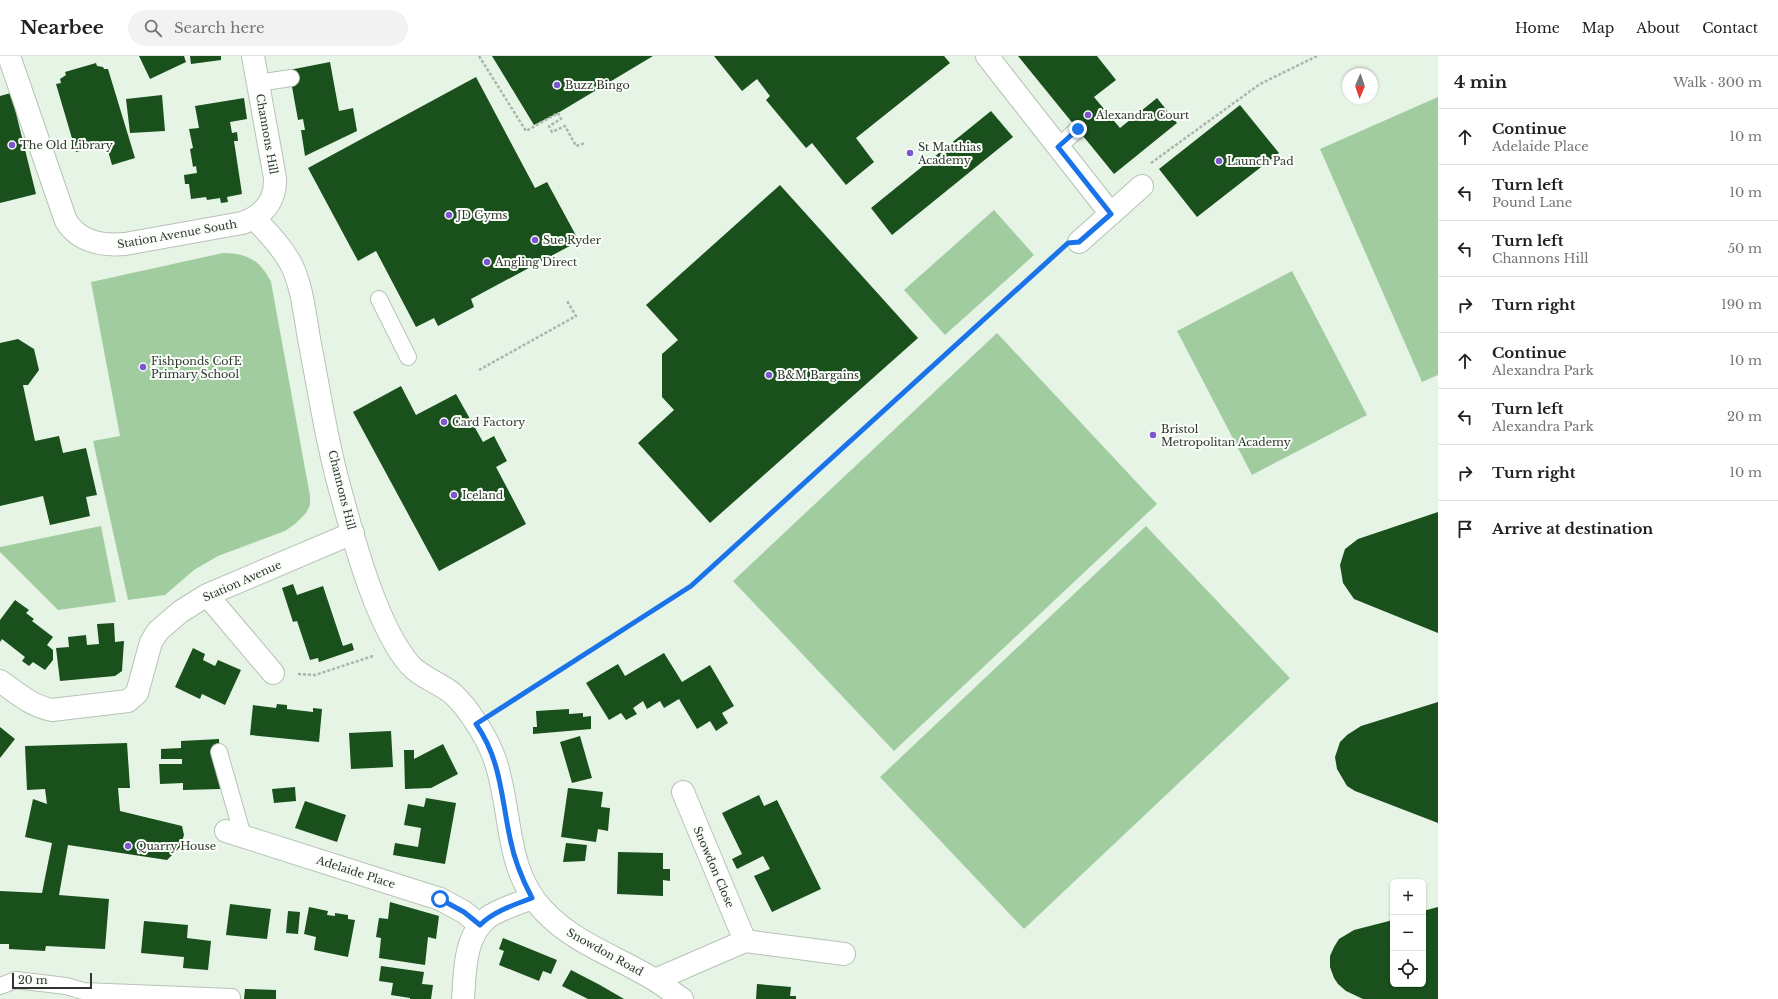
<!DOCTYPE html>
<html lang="en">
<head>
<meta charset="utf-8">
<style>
  body { margin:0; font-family:"Libre Baskerville",serif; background:#f2f2f2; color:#202124 }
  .controls { position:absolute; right:12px; bottom:12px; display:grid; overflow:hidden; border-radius:6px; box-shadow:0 1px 3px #0004 }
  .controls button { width:36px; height:36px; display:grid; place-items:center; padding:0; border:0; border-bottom:1px solid #e0e0e0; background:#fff; color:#202124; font:20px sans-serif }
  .compass { position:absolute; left:1342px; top:12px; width:36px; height:36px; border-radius:50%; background:#fff; box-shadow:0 1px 3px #0004; rotate:182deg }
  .scale { position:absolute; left:12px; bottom:10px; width:80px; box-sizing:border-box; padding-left:4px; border:2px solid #30352f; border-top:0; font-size:11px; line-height:14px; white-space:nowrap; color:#30352f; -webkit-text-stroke:3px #f9fef8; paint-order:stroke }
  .stop { position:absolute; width:12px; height:12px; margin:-9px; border:3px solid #1a73e8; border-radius:50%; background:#fff }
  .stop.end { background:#1a73e8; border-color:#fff; box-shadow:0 1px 4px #0008 }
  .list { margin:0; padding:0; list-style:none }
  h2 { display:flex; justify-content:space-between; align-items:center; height:52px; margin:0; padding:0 16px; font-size:17px }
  h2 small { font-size:13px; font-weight:400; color:#757577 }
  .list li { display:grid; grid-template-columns:26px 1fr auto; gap:12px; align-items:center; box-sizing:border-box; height:56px; padding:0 16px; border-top:1px solid #e0e0e0 }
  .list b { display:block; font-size:15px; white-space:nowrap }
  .list p { margin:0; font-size:13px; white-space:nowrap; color:#757577 }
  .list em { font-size:13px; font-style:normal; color:#757577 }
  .icon { flex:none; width:22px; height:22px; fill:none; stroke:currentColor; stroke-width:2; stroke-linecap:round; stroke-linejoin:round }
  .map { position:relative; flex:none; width:1438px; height:943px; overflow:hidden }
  header { display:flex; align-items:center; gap:24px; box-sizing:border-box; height:56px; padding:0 20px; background:#fff; border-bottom:1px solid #e0e0e0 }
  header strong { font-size:19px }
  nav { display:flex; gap:22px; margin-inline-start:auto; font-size:14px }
  .search { width:280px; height:36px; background:#f2f2f2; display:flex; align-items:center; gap:10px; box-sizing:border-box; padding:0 14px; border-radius:22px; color:#757577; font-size:15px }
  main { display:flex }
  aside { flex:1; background:#fff }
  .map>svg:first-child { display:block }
  .green { fill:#a1cca0 }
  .building { fill:#19501c }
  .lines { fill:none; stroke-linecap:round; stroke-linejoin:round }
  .lane-casing { stroke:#b6c3b5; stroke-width:18 }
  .street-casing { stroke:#b6c3b5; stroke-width:24 }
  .path { stroke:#aab5a9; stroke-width:2.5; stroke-dasharray:3 2; stroke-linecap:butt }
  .lane { stroke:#fff; stroke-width:16 }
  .street { stroke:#fff; stroke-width:22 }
  .route { stroke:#1a73e8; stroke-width:5 }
  .poi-dot { fill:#7b56d0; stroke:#f9fef8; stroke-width:1.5 }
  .labels { text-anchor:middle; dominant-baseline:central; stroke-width:4; stroke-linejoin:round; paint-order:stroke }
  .poi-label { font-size:11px; fill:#30352f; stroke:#f9fef8; text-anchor:start }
  .street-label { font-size:11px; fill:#30352f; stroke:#f9fef8 }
</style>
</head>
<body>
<header>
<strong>Nearbee</strong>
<div class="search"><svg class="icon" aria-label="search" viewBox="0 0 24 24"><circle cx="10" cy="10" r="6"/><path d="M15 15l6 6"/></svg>Search here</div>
<nav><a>Home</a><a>Map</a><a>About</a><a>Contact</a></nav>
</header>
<main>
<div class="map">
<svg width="1438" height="943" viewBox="0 0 1438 943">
  <rect width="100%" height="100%" fill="#e6f4e5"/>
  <path class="green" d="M1438,41V319L1422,326L1320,93Z
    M994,154L1034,199L945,279L904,234Z
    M223,197C247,197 260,204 271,226L310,440V449L306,457L295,468L285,475L218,500L194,514L165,539L128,544L93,385L120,380L91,226Z
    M1292,215L1367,359L1252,419L1177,275Z
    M997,277L1157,448L894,695L733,525Z
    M101,470L116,546L58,554L0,496V491Z
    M1146,470L1290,622L1024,873L880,721Z"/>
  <path class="building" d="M139,0H184L186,6L150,23Z
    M190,0H221V4L191,8Z
    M492,0H653L558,57L534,69Z
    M714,0H944L950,7L856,82L874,106L846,129L812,87L806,92L766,44L770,40L757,23L742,35Z
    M1018,0H1097L1116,24L1094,41L1120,72L1157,42L1177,67L1114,118Z
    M330,6L339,55L353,52L357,75L305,100L301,74H305L303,63L298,64L289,14Z
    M96,7L97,10L103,11L104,13H108L135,102L112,109L106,88L76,96L56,28L61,27L60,23L66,19L65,16Z
    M476,21L535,132L547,126L579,185L471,243L474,251L438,270L434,262L416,271L376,195L358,205L308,112Z
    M11,37L36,138L0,147V40Z
    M162,39L165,75L130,77L126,43Z
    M244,42L247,63L230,66L232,77L237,76L238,85H234L242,138L227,141L228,146L221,147L220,142L207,144L206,141L191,143L189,128H185L184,119L197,117L196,110L193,111L190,93L193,92L189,73L199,72L195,50Z
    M1240,49L1279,97L1197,161L1159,113Z
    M991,55L1013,81L892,179L871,152Z
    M780,129L918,282L710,467L638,387L674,354L662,341V298L678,284L646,249Z
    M18,283L34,293L39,314L28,329H23L35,385L59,380L63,397L86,392L97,439L86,441L90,460L50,469L43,440L0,450V287Z
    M401,330L416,359L456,338L483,386L494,380L507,405L496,411L526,468L439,515L353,356Z
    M1438,456V577L1354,543L1343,527L1340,509L1345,493L1358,483Z
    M293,528L297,539L323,530L343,590L352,587L354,594L319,606L318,602L310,604L297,565L293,566L282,532Z
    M15,544L29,554L26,557L34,563L32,565L53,581L47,589L53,594V604L45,614L33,606L29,610L22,605L25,601L2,583L0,586V564Z
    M114,567L115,586L124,585L122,615L115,620L60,625L56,592L69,591L68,581L86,579L87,589L99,588L97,568Z
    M193,592L205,598L203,604L215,610L218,604L241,614L225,649L202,638L200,643L175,631Z
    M664,597L682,626L710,609L734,650L722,657L728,667L716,675L710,665L697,673L679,643L664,652L660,645L647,653L643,645L633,652L637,658L626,664L621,657L609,664L586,627L618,608L625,620Z
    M1438,646V767L1355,735L1347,730L1337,713L1335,701L1340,686L1347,679L1361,670Z
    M277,648L287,649V653L313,656V652L322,653L319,686L250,679L253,649L276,652Z
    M569,653V658L583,657V661L591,660V673L533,678V671H537L536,655Z
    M0,671L15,683L0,702Z
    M391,675L393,711L351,713L349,677Z
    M580,680L592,722L572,727L560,686Z
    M219,683L220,733L183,734V727L160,728L159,708H182V703H161V693L181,692V685Z
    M127,687L130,732H118L120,755L182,770L184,779L180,791L167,804L68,789L59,839L109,843L105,893L46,890L45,895L9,893V888H0V835L42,837L52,787L25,781L33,743L47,748L45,733L27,734L25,690Z
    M443,688L458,718L431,732L405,733L404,694H414V703Z
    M295,731L296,745L274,747L272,733Z
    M568,732L603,736L601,751L610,752L609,763L608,775L598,773L596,786L561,781Z
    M759,739L764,750L777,744L821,833L772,856L754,820L770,813L763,800L737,813L732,803L742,798L722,757Z
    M426,742L456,747L445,808L393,799L395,787L418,791L421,772L404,769L408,748L424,751Z
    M305,745L346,759L337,786L295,772Z
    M566,787L587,789L585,805L563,806Z
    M618,796L663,797V813H670V825L663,824V840L617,838Z
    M390,846L439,860L436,883L428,881L425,909L379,902L381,882L376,881L379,862L388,863Z
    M230,848L271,853L267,883L226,879Z
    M309,851L328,855L327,859L335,860V857L348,859V863L355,864L348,901L314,894L316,881L304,878Z
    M1438,851V943H1363L1346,935L1338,928L1334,922L1330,911V900L1334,891L1339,883L1354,874L1393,864V928H1423V855Z
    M288,855L300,856L298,878L286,877Z
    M144,865L188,869L187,882L211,885L208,914L183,912L184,901L141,897Z
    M503,882L557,904L551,918L543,915L539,925L499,909L504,895L499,893Z
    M381,910L424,916L422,928L433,929L431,943H410V942L391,939L393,927L379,925Z
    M571,914L600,929L624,943H588L562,930Z
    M757,928L791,931L790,940H796V943H756Z
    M245,933L276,934V943H244Z"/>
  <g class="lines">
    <defs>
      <path id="lane" d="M258,27L291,22
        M1058,91L1078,73
        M379,243L408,301
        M219,696L243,780
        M0,930L16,924L66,930L83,935L232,941"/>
      <path id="street" d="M9,0L66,165C79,186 101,190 125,188L242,167C263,160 276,145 275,122L253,0
        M987,0L1111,158
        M254,162C268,177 283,192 292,210C303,233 305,262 310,288C320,340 328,393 343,444C356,492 378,572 410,609C422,622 440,627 453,638C469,653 486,680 494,701C513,752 503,813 544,855C575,888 618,901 655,924C665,930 673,937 682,943
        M1079,186L1142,130
        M207,539L273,617
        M0,625C17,637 31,650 52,654L128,645L137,637L151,586L158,575L180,556L207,539L353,477
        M683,736L745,885L844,898
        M226,775L440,843L464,856L480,869
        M655,924L745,885
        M463,943C465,916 464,881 487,862C499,853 518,848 532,842"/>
    </defs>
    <use href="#lane" class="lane-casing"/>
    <use href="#street" class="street-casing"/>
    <path class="path" d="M479,0L526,75L558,57L561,63L549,70L552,76L565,70L576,90L585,87
      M1151,107L1260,28L1317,0
      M479,314L576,260L567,245
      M298,618L315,619L373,600
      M497,655L691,530L1057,197"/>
    <use href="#lane" class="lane"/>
    <use href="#street" class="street"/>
  </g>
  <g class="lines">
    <path class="route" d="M440,843L464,856L480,869C494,855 514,849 532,842C522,823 514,803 510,782C501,740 501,704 476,668L691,530L1068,187L1079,186L1111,158L1058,91L1078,73"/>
  </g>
  <g class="poi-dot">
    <circle cx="557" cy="29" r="4"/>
    <circle cx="1088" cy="59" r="4"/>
    <circle cx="12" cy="89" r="4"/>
    <circle cx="910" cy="97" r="4"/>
    <circle cx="1219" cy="105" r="4"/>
    <circle cx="449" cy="159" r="4"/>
    <circle cx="535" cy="184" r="4"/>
    <circle cx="487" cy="206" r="4"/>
    <circle cx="143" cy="311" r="4"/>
    <circle cx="769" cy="319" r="4"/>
    <circle cx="444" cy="366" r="4"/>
    <circle cx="1153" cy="379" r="4"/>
    <circle cx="454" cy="439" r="4"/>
    <circle cx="128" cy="790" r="4"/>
  </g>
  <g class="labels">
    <g class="poi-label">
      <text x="565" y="29">Buzz Bingo</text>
      <text x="1096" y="59">Alexandra Court</text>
      <text x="20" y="89">The Old Library</text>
      <text x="918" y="91">St Matthias<tspan x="918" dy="13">Academy</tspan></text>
      <text x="1227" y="105">Launch Pad</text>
      <text x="457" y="159">JD Gyms</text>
      <text x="543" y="184">Sue Ryder</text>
      <text x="495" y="206">Angling Direct</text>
      <text x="151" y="305">Fishponds CofE<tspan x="151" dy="13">Primary School</tspan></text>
      <text x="777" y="319">B&amp;M Bargains</text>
      <text x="452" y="366">Card Factory</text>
      <text x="1161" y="373">Bristol<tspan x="1161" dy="13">Metropolitan Academy</tspan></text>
      <text x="462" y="439">Iceland</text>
      <text x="136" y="790">Quarry House</text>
    </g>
    <g class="street-label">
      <text transform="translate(267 78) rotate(80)">Channons Hill</text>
      <text transform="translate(177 178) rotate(-10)">Station Avenue South</text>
      <text transform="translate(342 434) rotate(76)">Channons Hill</text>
      <text transform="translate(242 525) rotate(-24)">Station Avenue</text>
      <text transform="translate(714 811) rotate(67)">Snowdon Close</text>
      <text transform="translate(356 816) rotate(18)">Adelaide Place</text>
      <text transform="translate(605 896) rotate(29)">Snowdon Road</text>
    </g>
  </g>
</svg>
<div class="controls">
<button>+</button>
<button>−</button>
<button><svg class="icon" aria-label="locate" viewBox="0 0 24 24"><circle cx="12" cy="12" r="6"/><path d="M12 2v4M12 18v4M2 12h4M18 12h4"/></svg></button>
</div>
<svg class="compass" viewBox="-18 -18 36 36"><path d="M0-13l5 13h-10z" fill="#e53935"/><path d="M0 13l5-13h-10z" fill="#757577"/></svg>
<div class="scale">20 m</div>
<div class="stop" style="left:440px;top:843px"></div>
<div class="stop end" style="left:1078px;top:73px"></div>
</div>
<aside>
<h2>4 min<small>Walk · 300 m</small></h2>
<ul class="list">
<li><svg class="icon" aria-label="ahead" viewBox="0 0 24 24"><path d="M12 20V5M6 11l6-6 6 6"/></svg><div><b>Continue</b><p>Adelaide Place</p></div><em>10 m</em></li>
<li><svg class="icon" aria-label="left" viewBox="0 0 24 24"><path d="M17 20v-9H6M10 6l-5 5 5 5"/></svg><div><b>Turn left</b><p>Pound Lane</p></div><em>10 m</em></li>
<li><svg class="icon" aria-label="left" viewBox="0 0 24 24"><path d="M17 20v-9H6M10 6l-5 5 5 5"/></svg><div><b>Turn left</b><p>Channons Hill</p></div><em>50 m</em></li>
<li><svg class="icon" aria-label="right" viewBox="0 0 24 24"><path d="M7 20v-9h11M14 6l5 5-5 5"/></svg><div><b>Turn right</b></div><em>190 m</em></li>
<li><svg class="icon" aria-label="ahead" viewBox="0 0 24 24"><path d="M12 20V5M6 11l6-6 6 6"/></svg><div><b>Continue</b><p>Alexandra Park</p></div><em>10 m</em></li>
<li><svg class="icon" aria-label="left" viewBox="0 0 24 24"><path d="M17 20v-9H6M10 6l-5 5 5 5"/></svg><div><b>Turn left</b><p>Alexandra Park</p></div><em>20 m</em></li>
<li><svg class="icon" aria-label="right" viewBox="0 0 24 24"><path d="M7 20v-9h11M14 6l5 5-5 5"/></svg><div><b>Turn right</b></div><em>10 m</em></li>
<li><svg class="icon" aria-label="arrive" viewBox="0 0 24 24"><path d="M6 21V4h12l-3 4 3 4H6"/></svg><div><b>Arrive at destination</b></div></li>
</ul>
</aside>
</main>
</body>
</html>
